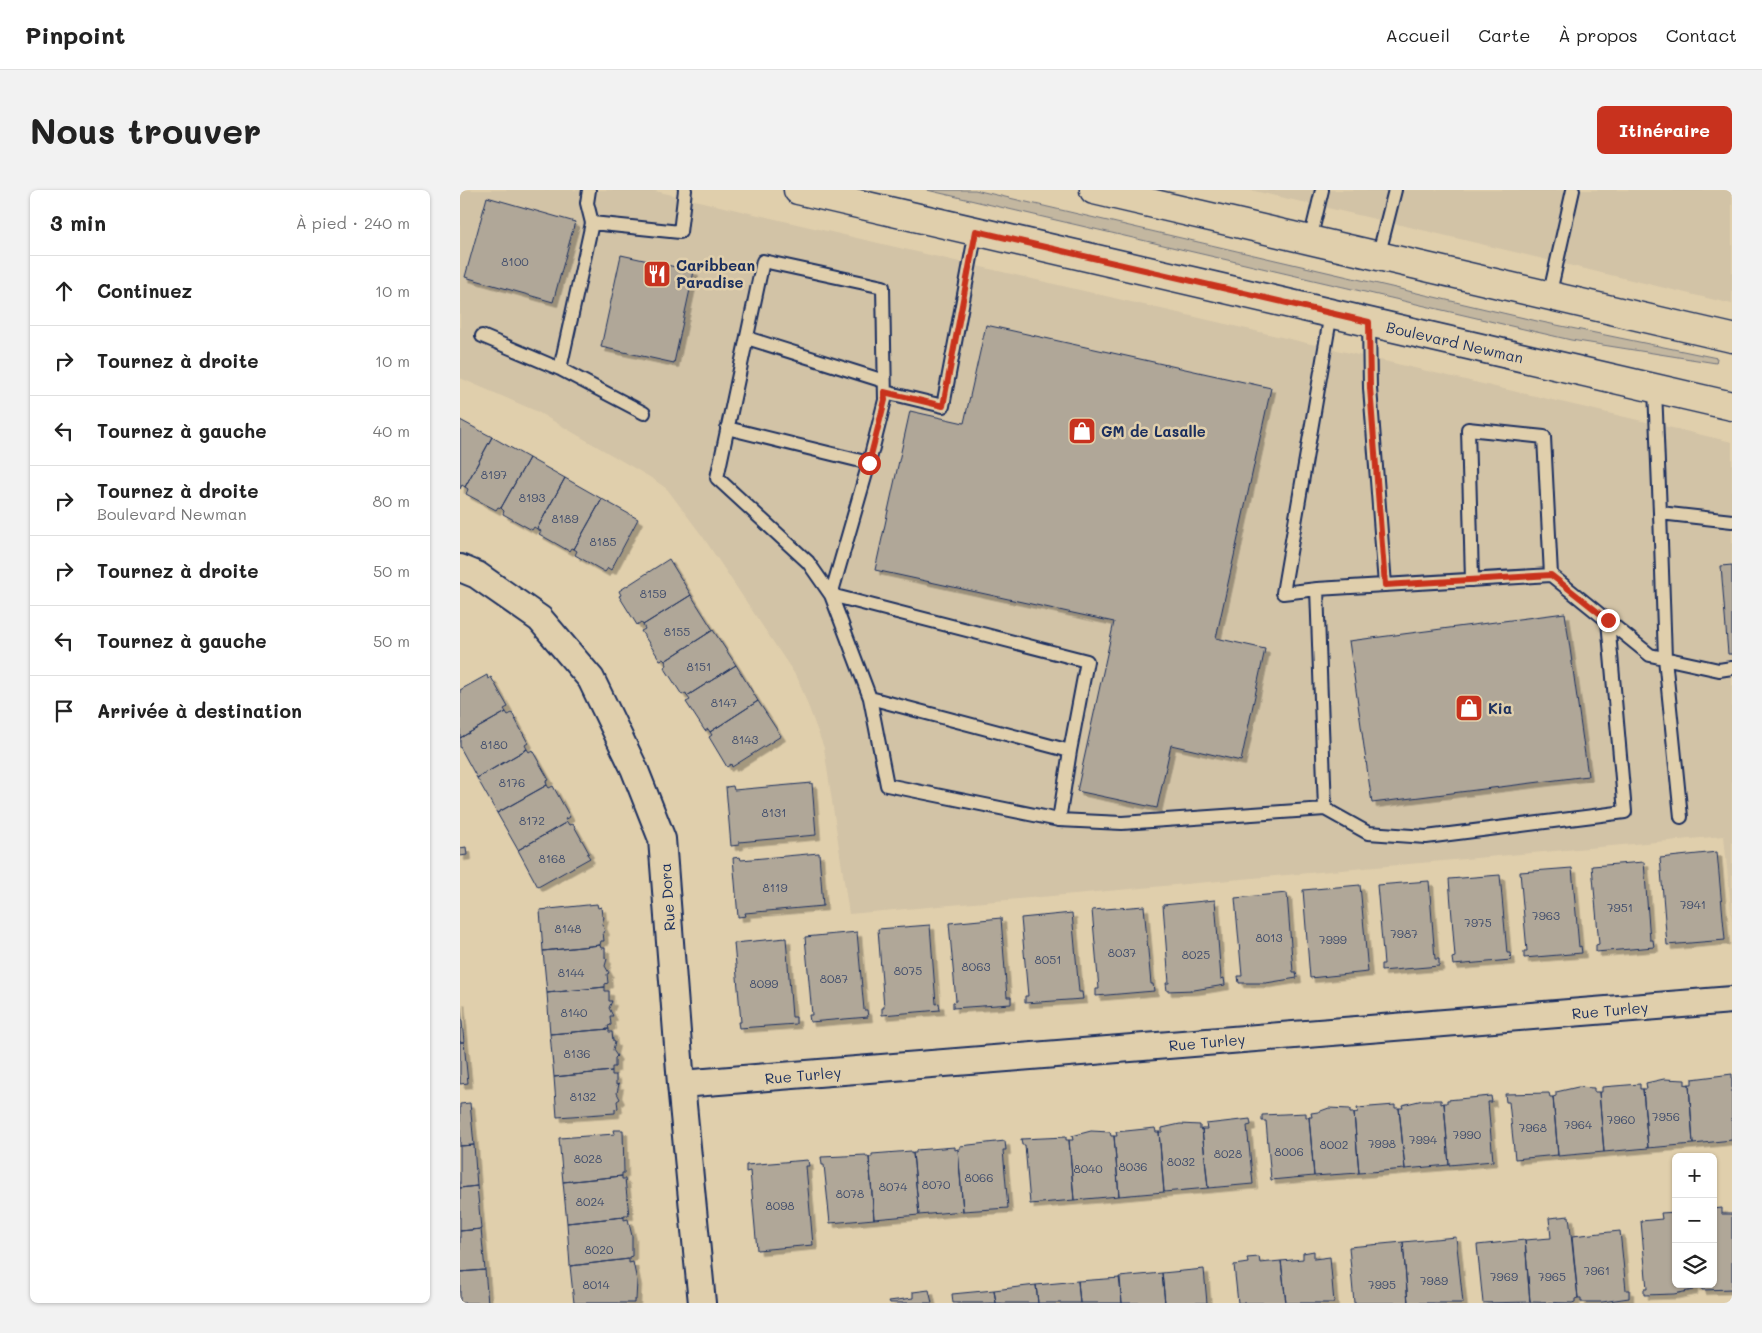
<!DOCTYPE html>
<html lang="fr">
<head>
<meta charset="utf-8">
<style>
  body { margin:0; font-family:Mali,sans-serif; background:#f2f2f2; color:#222 }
  .controls { position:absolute; right:15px; bottom:15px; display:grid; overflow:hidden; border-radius:8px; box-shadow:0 1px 4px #0004 }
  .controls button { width:45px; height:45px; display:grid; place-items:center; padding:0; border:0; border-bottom:1px solid #e0e0e0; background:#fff; color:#222; font:25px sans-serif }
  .stop { position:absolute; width:15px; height:15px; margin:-11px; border:4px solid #c8321e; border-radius:50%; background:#fff }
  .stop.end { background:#c8321e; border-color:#fff; box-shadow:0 1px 5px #0008 }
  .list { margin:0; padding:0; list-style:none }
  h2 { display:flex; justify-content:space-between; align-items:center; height:65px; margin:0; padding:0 20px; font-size:21px }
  h2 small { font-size:16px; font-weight:400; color:#767676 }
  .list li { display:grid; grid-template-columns:32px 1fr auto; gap:15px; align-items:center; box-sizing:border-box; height:70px; padding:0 20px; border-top:1px solid #e0e0e0 }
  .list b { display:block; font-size:19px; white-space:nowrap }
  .list p { margin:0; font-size:16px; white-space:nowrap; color:#767676 }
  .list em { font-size:16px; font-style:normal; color:#767676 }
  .icon { flex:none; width:28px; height:28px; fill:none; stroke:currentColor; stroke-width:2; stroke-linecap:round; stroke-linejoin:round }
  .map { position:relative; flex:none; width:1272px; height:1113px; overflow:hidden; border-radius:8px }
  header { display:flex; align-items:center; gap:30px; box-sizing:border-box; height:70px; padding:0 25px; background:#fff; border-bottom:1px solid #e0e0e0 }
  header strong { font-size:24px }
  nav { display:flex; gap:28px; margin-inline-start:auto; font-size:18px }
  .intro { display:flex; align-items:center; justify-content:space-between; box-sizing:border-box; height:120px; padding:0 30px }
  h1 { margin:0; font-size:35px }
  .button { padding:12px 22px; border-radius:8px; background:#c8321e; color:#fff; font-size:18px; font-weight:700 }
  main { display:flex; gap:30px; padding:0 30px }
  aside { flex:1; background:#fff; border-radius:8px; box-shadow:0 1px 4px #0004 }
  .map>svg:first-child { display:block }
  .built { fill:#d2c3a6 }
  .green { fill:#c3b7a0; stroke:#6f737f }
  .building { fill:#b0a798; stroke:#1b2f5e; filter:url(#shadow) }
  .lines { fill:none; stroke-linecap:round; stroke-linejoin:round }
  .service-casing { stroke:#1b2f5e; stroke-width:16 }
  .minor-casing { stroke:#1b2f5e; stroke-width:30 }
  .secondary-casing { stroke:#1b2f5e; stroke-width:31 }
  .service { stroke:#e0cfac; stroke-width:12 }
  .minor { stroke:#e0cfac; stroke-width:26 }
  .secondary { stroke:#e0cfac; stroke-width:28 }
  .route { stroke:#c8321e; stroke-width:6 }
  .labels { text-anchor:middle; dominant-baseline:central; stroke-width:5; stroke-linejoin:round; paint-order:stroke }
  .number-label { font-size:12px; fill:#404d6c }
  .poi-label { font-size:15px; font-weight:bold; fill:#1b2f5e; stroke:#e0cfac; text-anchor:start }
  .street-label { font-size:15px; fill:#1b2f5e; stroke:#e0cfac }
</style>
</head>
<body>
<header>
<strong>Pinpoint</strong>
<nav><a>Accueil</a><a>Carte</a><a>À propos</a><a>Contact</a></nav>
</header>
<div class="intro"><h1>Nous trouver</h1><a class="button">Itinéraire</a></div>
<main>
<aside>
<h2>3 min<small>À pied · 240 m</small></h2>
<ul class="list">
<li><svg class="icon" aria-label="ahead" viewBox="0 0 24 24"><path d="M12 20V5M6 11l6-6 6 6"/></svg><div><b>Continuez</b></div><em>10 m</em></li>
<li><svg class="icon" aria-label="right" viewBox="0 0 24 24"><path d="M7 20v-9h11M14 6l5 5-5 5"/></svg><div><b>Tournez à droite</b></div><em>10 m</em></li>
<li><svg class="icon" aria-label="left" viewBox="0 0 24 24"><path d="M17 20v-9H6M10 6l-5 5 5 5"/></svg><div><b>Tournez à gauche</b></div><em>40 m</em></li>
<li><svg class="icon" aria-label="right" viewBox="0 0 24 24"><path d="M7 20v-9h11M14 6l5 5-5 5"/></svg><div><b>Tournez à droite</b><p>Boulevard Newman</p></div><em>80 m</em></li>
<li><svg class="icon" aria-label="right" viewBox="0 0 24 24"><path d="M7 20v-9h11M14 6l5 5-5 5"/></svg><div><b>Tournez à droite</b></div><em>50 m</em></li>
<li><svg class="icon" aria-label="left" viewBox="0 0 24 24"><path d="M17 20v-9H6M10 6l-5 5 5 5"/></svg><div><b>Tournez à gauche</b></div><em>50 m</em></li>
<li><svg class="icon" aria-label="arrive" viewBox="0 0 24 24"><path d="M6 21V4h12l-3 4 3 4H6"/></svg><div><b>Arrivée à destination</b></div></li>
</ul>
</aside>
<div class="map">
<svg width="1272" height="1113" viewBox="0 0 1272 1113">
  <defs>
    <filter id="shadow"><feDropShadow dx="4.5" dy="4.5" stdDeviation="0" flood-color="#0004"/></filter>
  </defs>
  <rect width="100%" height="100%" fill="#e0cfac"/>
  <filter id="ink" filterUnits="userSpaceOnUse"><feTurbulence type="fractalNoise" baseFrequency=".02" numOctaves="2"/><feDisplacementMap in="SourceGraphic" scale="10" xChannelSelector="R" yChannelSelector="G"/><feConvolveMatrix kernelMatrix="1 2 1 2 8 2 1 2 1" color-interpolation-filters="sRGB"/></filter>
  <g filter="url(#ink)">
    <path class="built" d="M0,0H191L1272,252V730L1264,646L389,724L364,558L338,489L243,347L207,299L193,289L76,221L0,188Z
      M790,0H1272V114L941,35Z"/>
    <path class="green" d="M467,0H515L1077,131L1257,168L1256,173L1111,150Z"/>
    <path class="building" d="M27,7L115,32L93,112L5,87Z
      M161,65L234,81L214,173L141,157Z
      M526,135L811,198L756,448L805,459L781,571L711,555L697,618L617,601L654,432L415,380L450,221L504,233Z
      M0,230L32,247L5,297L2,295L0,299Z
      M32,247L69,268L41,318L38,317L36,320L6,304L8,299L5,297Z
      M69,268L105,288L77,339L74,337L72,340L43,324L44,321L41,318Z
      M105,288L142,309L114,359L111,358L109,361L79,344L81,341L77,339Z
      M142,309L178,329L151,380L148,378L145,382L115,365L117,361L114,359Z
      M209,369L231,405L183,435L181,432L177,435L159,406L161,405L159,401Z
      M1272,375V464H1268L1261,376Z
      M231,405L253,440L205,471L203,469L200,470L181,441L185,439L183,435Z
      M1105,423L1128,586L912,613L889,451Z
      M253,440L276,475L227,506L226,503L222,505L204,477L207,475L205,471Z
      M276,475L298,511L250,542L248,539L245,541L226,512L230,510L227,506Z
      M27,485L28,489L31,487L48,517L44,519L46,522L0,548V500Z
      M298,511L321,546L272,577L271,574L267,577L249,547L252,545L250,542Z
      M46,522L48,525L52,523L68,553L65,555L67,559L17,588L0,557V548Z
      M67,559L69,562L72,560L89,590L86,591L87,595L37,623L17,588Z
      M352,593L356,645L279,652V655L271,656L266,597L273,596L274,600Z
      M87,595L89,598L93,596L110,627L105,629L107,632L58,660L37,623Z
      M107,632L109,635L113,634L129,663L127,664L130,668L78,697L58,660Z
      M6,657L7,665L0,666V658Z
      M1257,662L1265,750L1207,755L1200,668Z
      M359,663L363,716L285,723L286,726L278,727L273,668L280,667L281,670Z
      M1184,672L1190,750H1193L1194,757L1136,762V755L1139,754L1132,676Z
      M1112,678L1119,757L1121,756L1122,763L1064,768V761H1067L1060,682Z
      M1040,685L1047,763H1050L1051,770L993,775L992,768L995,767L989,689Z
      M969,691L975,769H979V776L921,781V774H924L917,695Z
      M900,695L908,782L850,788L843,700Z
      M827,703L833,782H836L837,788L806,793H779L778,786H782L775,708Z
      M755,710L761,789L764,788L765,795L734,800L707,801L706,793H709L703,715Z
      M137,714L138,718L141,717L142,726L144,727L142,734L145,741L143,742L144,751H141L140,755L83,761L80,720Z
      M684,716L691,794H693L694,801L636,806V799H639L632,720Z
      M612,723L619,802H622L623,809L565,813V806H568L561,728Z
      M541,728L547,807H551V814L493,818V812L496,811L489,733Z
      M470,735L476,814L479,813L480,820L422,825V818H424L418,739Z
      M397,742L404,820H407L408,827L350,832L349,825H352L345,747Z
      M326,748L332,827H336V834L279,838L278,832H281L274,753Z
      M140,755L141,758H145V768L147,769L145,776L149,783L147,784L148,793L145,794V797L87,803L83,761Z
      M145,797V801H149V811H152L149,818L153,826H150L151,835L148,836L149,839L90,844L87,803Z
      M0,810L4,852H0Z
      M149,839V842H152L153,851L155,852L153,860L157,866L155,868V877H152V881L94,887L90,844Z
      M0,852H4L8,893L0,894Z
      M152,881V885H156V895L159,894L157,903L160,909L157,911L158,918L155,919V923L97,927L94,887Z
      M1272,884V950L1233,954L1229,894H1232V889Z
      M1204,889L1225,890V895L1229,894L1233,954L1188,958L1183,899H1187L1186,893Z
      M1180,894V899H1183L1188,958L1144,962L1139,902H1142V897Z
      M1118,897L1134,898V902H1139L1144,962L1098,966L1093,907L1096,906V902Z
      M1089,903L1090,907H1093L1098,965L1055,969L1049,912H1046L1045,904Z
      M1031,906L1032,912H1028L1033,971L989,975L984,913H987V910Z
      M963,910H981V914L984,913L989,975L945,979L939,918H943L942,915Z
      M10,913L14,955L0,956V914Z
      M935,915V918H939L945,979L899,983L894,923L898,922L897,918Z
      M869,918L890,919V923H894L899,983L854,986L849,927H852L851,923L858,922Z
      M846,923V927H849L854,986L811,990L806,931H802V925Z
      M790,929L791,935L787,936L793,994L748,998L742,939H747L746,934Z
      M720,934L740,935V940L742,939L748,998L704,1002L699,942H702V938Z
      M695,938L696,942H699L704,1002L659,1006L654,946H657L656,942Z
      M154,940H163L164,983H162V986L103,992L99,948L155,944Z
      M631,941L650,942L651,946H654L659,1006L614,1010L609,950H613L612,946Z
      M606,947V950H609L614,1010L570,1014L565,955H562L561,949Z
      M545,951L546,960H543L548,1018L503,1021L498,959H500V956Z
      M14,955L17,996L0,998V956Z
      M495,957V960L498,959L503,1021L459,1025L453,963H456V960Z
      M451,961V964L453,963L459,1025L414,1029L409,967H412V964Z
      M406,965V967H409L414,1029L370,1033L364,975H362L361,967Z
      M348,970L349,976H346L353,1055L297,1060L290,981L286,982V975Z
      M162,986V989H165L169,1025H164V1027L107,1033L103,992Z
      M17,996L21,1039L0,1041V998Z
      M1262,1018V1024H1272V1099L1242,1100L1241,1095L1237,1094H1253V1019Z
      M1216,1022V1094L1237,1095H1233V1100L1214,1104L1184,1105V1099H1187L1181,1031L1202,1029L1201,1023Z
      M1109,1026L1118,1108L1115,1109V1112L1112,1113L1070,1112L1065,1050L1091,1048L1089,1028Z
      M164,1027V1030L168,1029L172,1046V1066L169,1067V1069L110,1076L107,1033Z
      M21,1039L25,1080L0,1082V1041Z
      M1160,1041L1166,1100H1169V1108L1142,1112H1121V1108H1118L1112,1046Z
      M996,1047L1003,1113H948L943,1052Z
      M1065,1050L1070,1112L1023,1113L1017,1055Z
      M943,1052L948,1113H894L889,1057Z
      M854,1061V1069L870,1067L874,1113H826L821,1071L843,1069V1063Z
      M799,1067L800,1073L821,1071L826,1113H778L774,1075L788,1073L787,1068Z
      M169,1069V1073L173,1072L177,1091L176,1110H174V1113H114L110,1076Z
      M744,1079L747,1113H705L702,1083Z
      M25,1080L28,1113H0V1082Z
      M702,1083L705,1113H662L659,1087Z
      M660,1088L662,1113H620L618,1091Z
      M618,1091L620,1113H578L576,1095Z
      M576,1095L578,1113H536L534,1100Z
      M469,1100L472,1113H430L429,1111L453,1108V1102Z
      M534,1100L536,1113H493L492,1104Z"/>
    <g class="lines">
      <defs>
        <path id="service" d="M129,0L127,13L132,33L100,179L184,223
          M132,33L220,42L225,0
          M850,50L862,0
          M918,67L935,0
          M1089,107L1113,0
          M871,123L823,403L857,399L1091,385L1190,465L1259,480L1272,478
          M909,132L910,198L925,395
          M22,146L100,179
          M287,148L424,191
          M1195,199L1200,323
          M425,202L483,216L516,41
          M267,238L409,273
          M1012,390L1008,239L1084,247L1091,385
          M857,399L865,619L908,643L966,647L1165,622L1148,431
          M410,508L610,561L627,471L371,405L409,273L425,210L423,97L303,71L257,288L348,372L371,405L410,508L427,595L599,630L662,633L865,619
          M1221,627L1205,468L1200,323L1272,331
          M599,630L610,561"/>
        <path id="minor" d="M0,378L17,385L80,429L131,489L174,578L202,649L221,894L242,1113
          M221,894L1272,810"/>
        <path id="secondary" d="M338,0L1272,216
          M634,0L1272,148"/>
      </defs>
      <use href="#service" class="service-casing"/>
      <use href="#minor" class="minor-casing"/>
      <use href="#secondary" class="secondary-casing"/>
      <use href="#service" class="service"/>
      <use href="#minor" class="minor"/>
      <use href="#secondary" class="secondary"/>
    </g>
  </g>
  <g class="lines" filter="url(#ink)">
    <path class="route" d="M409,273L425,210L424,202L483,216L516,41L909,132L910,198L925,395L1091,385L1148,430"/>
  </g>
  <defs>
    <symbol id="restaurant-square" viewBox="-11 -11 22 22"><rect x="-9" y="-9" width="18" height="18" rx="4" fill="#c8321e" stroke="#e0cfac"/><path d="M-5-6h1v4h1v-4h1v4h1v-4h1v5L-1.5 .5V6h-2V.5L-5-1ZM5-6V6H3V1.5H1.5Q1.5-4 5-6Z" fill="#fff"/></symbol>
    <symbol id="shop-square" viewBox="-11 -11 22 22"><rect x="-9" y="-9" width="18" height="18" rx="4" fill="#c8321e" stroke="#e0cfac"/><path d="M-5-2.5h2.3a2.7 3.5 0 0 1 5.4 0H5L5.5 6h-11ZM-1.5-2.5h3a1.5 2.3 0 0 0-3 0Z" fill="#fff"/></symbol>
  </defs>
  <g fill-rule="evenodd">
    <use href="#restaurant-square" x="181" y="68" width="32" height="32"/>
    <use href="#shop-square" x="606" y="225" width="32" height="32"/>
    <use href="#shop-square" x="993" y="502" width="32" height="32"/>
  </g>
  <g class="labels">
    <g class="number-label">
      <text x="55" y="71">8100</text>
      <text x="34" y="284">8197</text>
      <text x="72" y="307">8193</text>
      <text x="105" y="328">8189</text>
      <text x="143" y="351">8185</text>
      <text x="193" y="403">8159</text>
      <text x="217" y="441">8155</text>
      <text x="239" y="476">8151</text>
      <text x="264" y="512">8147</text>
      <text x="285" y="549">8143</text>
      <text x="34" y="554">8180</text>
      <text x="52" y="592">8176</text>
      <text x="314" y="622">8131</text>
      <text x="72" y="630">8172</text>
      <text x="92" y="668">8168</text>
      <text x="315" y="697">8119</text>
      <text x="1233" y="714">7941</text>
      <text x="1160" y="717">7951</text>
      <text x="1086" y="725">7963</text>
      <text x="1018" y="732">7975</text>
      <text x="108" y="738">8148</text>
      <text x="944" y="743">7987</text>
      <text x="809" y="747">8013</text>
      <text x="873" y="749">7999</text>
      <text x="662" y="762">8037</text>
      <text x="736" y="764">8025</text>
      <text x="588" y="769">8051</text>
      <text x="516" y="776">8063</text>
      <text x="448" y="780">8075</text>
      <text x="111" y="782">8144</text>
      <text x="374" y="788">8087</text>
      <text x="304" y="793">8099</text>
      <text x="114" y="822">8140</text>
      <text x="117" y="863">8136</text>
      <text x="123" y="906">8132</text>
      <text x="1206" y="926">7956</text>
      <text x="1161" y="929">7960</text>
      <text x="1118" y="934">7964</text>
      <text x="1073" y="937">7968</text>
      <text x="1007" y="944">7990</text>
      <text x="963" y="949">7994</text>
      <text x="922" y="953">7998</text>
      <text x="874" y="954">8002</text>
      <text x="829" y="961">8006</text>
      <text x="768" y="963">8028</text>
      <text x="128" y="968">8028</text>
      <text x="721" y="971">8032</text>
      <text x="673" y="976">8036</text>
      <text x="628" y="978">8040</text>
      <text x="519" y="987">8066</text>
      <text x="476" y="994">8070</text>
      <text x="433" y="996">8074</text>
      <text x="390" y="1003">8078</text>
      <text x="130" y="1011">8024</text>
      <text x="320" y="1015">8098</text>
      <text x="139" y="1059">8020</text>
      <text x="1137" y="1080">7961</text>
      <text x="1044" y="1086">7969</text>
      <text x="1092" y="1086">7965</text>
      <text x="974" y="1090">7989</text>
      <text x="136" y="1094">8014</text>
      <text x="922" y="1094">7995</text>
    </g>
    <g class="poi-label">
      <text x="216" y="75">Caribbean<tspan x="216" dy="17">Paradise</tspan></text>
      <text x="641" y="241">GM de Lasalle</text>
      <text x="1028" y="518">Kia</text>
    </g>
    <g class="street-label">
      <text transform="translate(995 152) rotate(13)">Boulevard Newman</text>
      <text transform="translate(207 707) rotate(-94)">Rue Dora</text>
      <text transform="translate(1150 820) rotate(-5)">Rue Turley</text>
      <text transform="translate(747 852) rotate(-5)">Rue Turley</text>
      <text transform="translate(343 885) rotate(-5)">Rue Turley</text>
    </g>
  </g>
</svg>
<div class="controls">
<button>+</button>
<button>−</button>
<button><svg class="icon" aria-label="layers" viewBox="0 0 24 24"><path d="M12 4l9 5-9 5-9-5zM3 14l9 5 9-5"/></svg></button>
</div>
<div class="stop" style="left:409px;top:273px"></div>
<div class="stop end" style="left:1148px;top:430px"></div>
</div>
</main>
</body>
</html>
